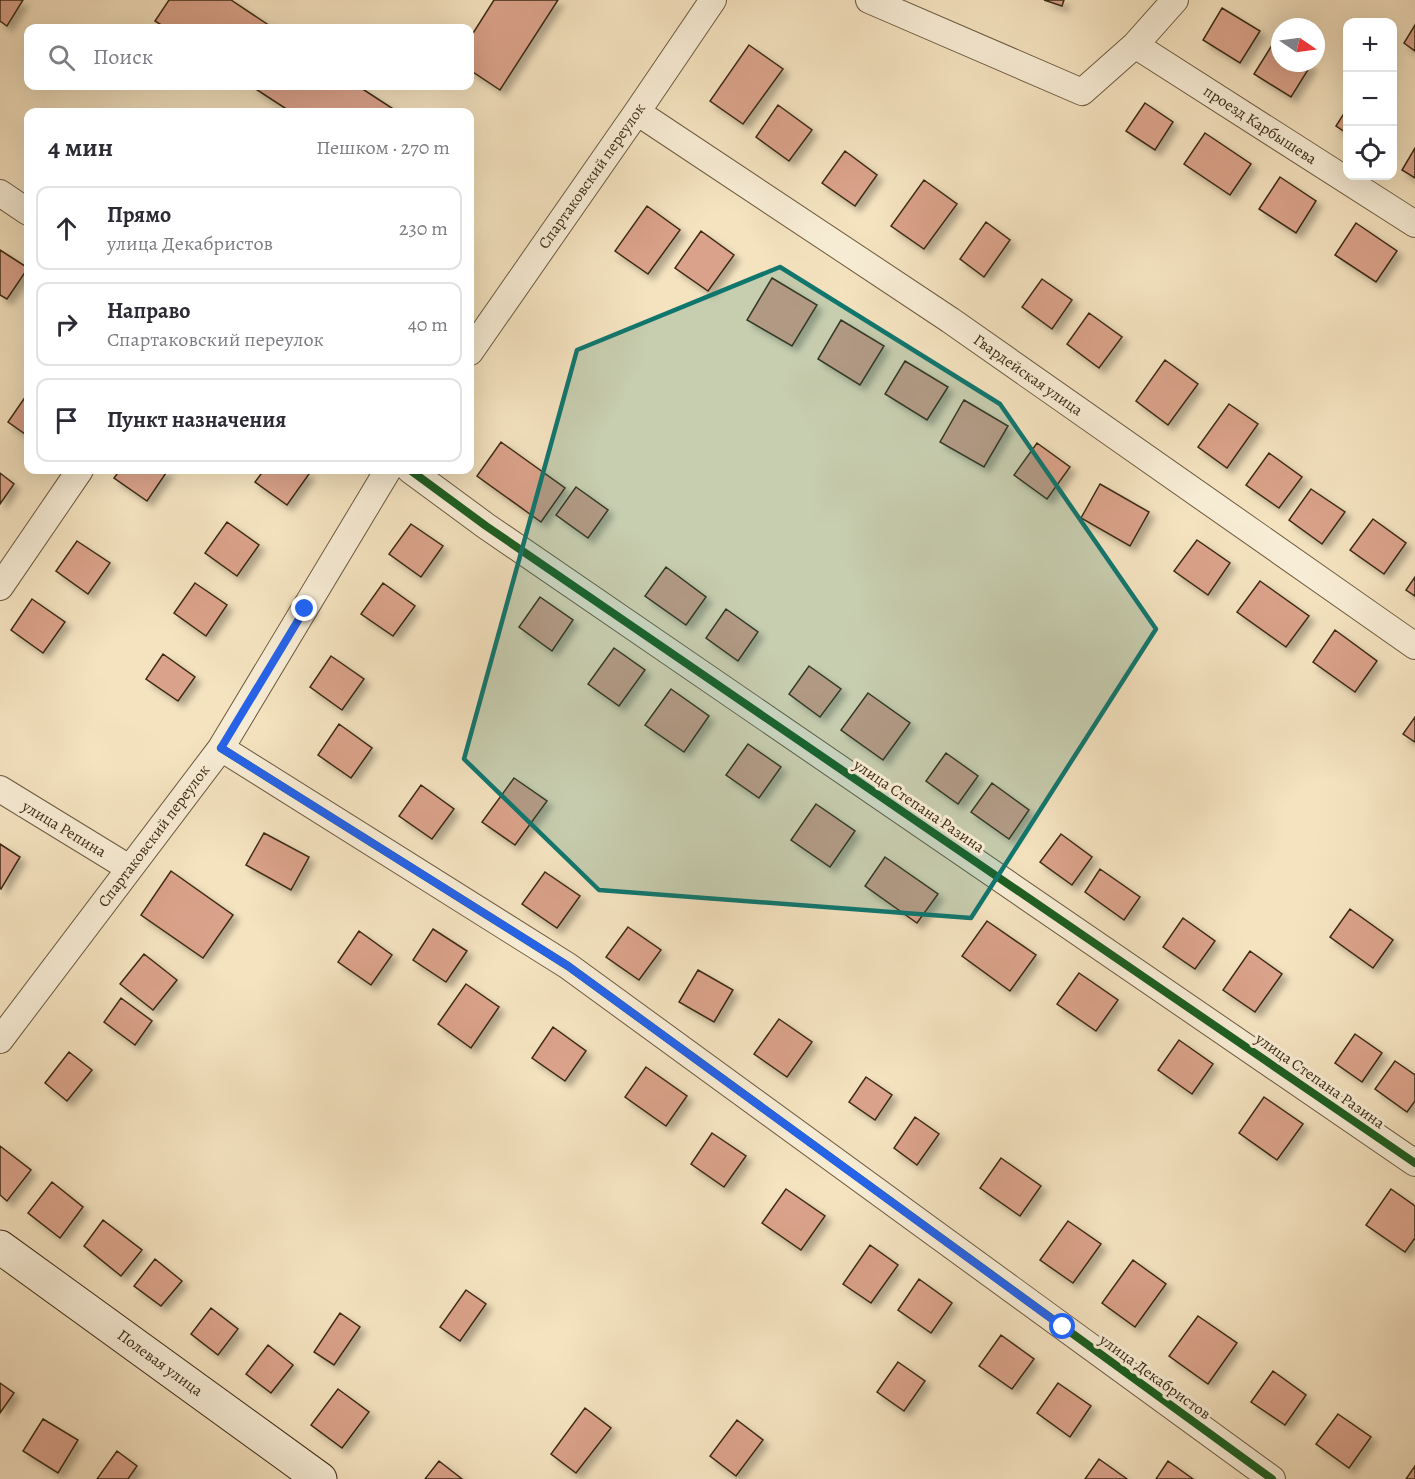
<!DOCTYPE html>
<html lang="ru">
<head>
<meta charset="utf-8">
<style>
  body { margin:0; font-family:Alegreya,serif; background:#f2f2f3; color:#2b2b33 }
  .controls { position:absolute; right:18px; top:18px; display:grid; overflow:hidden; border-radius:12px; box-shadow:0 6px 24px #0002 }
  .controls button { width:54px; height:54px; display:grid; place-items:center; padding:0; border:0; border-bottom:2px solid #e1e1e2; background:#fff; color:#2b2b33; font:30px sans-serif }
  .compass { position:absolute; left:1271px; top:18px; width:54px; height:54px; border-radius:50%; background:#fff; box-shadow:0 6px 24px #0002; rotate:103deg }
  .stop { position:absolute; width:18px; height:18px; margin:-14px; border:4px solid #2563eb; border-radius:50%; background:#fff }
  .stop.end { background:#2563eb; border-color:#fff; box-shadow:0 2px 6px #0008 }
  .list { margin:0; padding:0; list-style:none }
  h2 { display:flex; justify-content:space-between; align-items:center; height:78px; margin:0; padding:0 24px; font-size:26px }
  h2 small { font-size:20px; font-weight:400; color:#7c7c81 }
  .list li { display:grid; grid-template-columns:39px 1fr auto; gap:18px; align-items:center; box-sizing:border-box; height:84px; margin:0 12px 12px; padding:0 12px; border:2px solid #e1e1e2; border-radius:12px }
  .list b { display:block; font-size:22px; white-space:nowrap }
  .list p { margin:0; font-size:20px; white-space:nowrap; color:#7c7c81 }
  .list em { font-size:20px; font-style:normal; color:#7c7c81 }
  .icon { flex:none; width:33px; height:33px; fill:none; stroke:currentColor; stroke-width:2; stroke-linecap:round; stroke-linejoin:round }
  .map { position:relative; flex:none; width:1415px; height:1479px; overflow:hidden }
  .search { position:absolute; background:#fff; box-shadow:0 6px 24px #0002; left:24px; top:24px; width:450px; height:66px; display:flex; align-items:center; gap:15px; box-sizing:border-box; padding:0 21px; border-radius:12px; color:#7c7c81; font-size:22px }
  .panel { position:absolute; background:#fff; box-shadow:0 6px 24px #0002; left:24px; top:108px; width:450px; height:366px; border-radius:12px }
  .map>svg:first-child { display:block }
  .building { fill:#daa28a; stroke:#3e2c14; stroke-width:1.5; filter:url(#shadow) }
  .lines { fill:none; stroke-linecap:round; stroke-linejoin:round }
  .street-casing { stroke:#6c5a3f; stroke-width:28 }
  .secondary-casing { stroke:#3e2c14; stroke-width:35 }
  .street { stroke:#f8edd6; stroke-width:26 }
  .secondary { stroke:#f8edd6; stroke-width:33 }
  .cycleway-casing { stroke:#f8edd6; stroke-width:11 }
  .cycleway { stroke:#1b5e20; stroke-width:8 }
  .route { stroke:#2563eb; stroke-width:8 }
  .marked { fill:#0f766e; fill-opacity:0.2; stroke:#0f766e; stroke-width:4.5; stroke-linejoin:round }
  .labels { text-anchor:middle; dominant-baseline:central; stroke-width:6; stroke-linejoin:round; paint-order:stroke }
  .street-label { font-size:16px; fill:#3e2c14; stroke:#f8edd6 }
</style>
</head>
<body>
<div class="map">
<svg width="1415" height="1479" viewBox="0 0 1415 1479">
  <defs>
    <filter id="shadow"><feDropShadow dx="5.5" dy="5.5" stdDeviation="3" flood-color="#0004"/></filter>
  </defs>
  <rect width="100%" height="100%" fill="#f5e3c0"/>
  <filter id="stains"><feTurbulence type="fractalNoise" baseFrequency=".00333" numOctaves="4"/><feColorMatrix values="0 0 0 0 .2 0 0 0 0 .09 0 0 0 0 .02 0 0 0 .5 -.17"/></filter>
  <radialGradient id="worn" r=".72"><stop offset=".6" stop-color="#630" stop-opacity="0"/><stop offset="1" stop-color="#630" stop-opacity=".3"/></radialGradient>
  <path class="building" d="M0,0H23L7,26L0,21Z
    M169,0H231L273,28H166L155,21Z
    M494,0H558L500,90L470,70V38Z
    M1044,0H1064L1062,6Z
    M1222,8L1260,31L1240,63L1203,40Z
    M1415,25V51L1404,43Z
    M1274,42L1280,46V63H1308L1311,65L1291,97L1254,74Z
    M749,45L783,69L743,124L710,101Z
    M251,86H358L398,112H291Z
    M1145,103L1173,122L1155,150L1126,131Z
    M778,105L812,130L789,161L756,137Z
    M1348,107V134L1336,126Z
    M1205,133L1251,164L1230,195L1184,164Z
    M1415,148V178L1402,170Z
    M845,151L877,175L855,206L822,183Z
    M1280,177L1316,201L1296,233L1259,209Z
    M924,180L957,204L924,249L891,226Z
    M647,206L680,230L648,274L615,251Z
    M986,222L1010,240L984,277L960,259Z
    M1356,223L1397,251L1376,282L1335,255Z
    M701,231L734,255L708,291L675,268Z
    M0,250L28,268L7,299L0,295Z
    M772,278L817,305L792,346L747,320Z
    M1042,279L1072,300L1052,329L1022,307Z
    M1089,313L1122,337L1099,368L1067,344Z
    M841,320L884,346L860,385L818,359Z
    M1165,360L1198,384L1168,425L1136,401Z
    M905,361L948,387L927,420L885,394Z
    M28,393V436L8,422Z
    M964,400L1008,426L984,467L940,442Z
    M1229,404L1258,424L1227,468L1198,447Z
    M501,442L565,488L541,522L477,476Z
    M1037,443L1070,467L1047,499L1014,475Z
    M1269,453L1302,477L1279,508L1246,485Z
    M120,470H168L147,501L114,478Z
    M264,470H302L309,474L287,505L255,482Z
    M0,473L14,484L0,504Z
    M1100,484L1149,512L1130,546L1081,518Z
    M576,487L608,510L588,538L556,515Z
    M1311,489L1345,512L1322,544L1289,520Z
    M1373,519L1406,543L1384,574L1350,550Z
    M227,522L259,545L237,576L205,553Z
    M411,524L443,546L421,577L389,554Z
    M1197,540L1230,563L1208,595L1174,571Z
    M77,541L110,563L88,594L56,571Z
    M666,567L706,597L686,625L645,596Z
    M1415,577V596L1406,590Z
    M1260,581L1309,616L1286,647L1237,612Z
    M195,583L227,605L206,636L174,613Z
    M383,583L415,606L393,636L361,614Z
    M540,597L573,620L552,651L519,627Z
    M32,599L65,622L43,653L11,630Z
    M726,609L758,632L738,661L706,638Z
    M1335,630L1377,661L1355,692L1313,662Z
    M614,648L645,670L619,706L588,684Z
    M163,654L195,677L178,701L146,679Z
    M331,656L364,679L342,710L310,687Z
    M809,666L841,689L820,717L789,694Z
    M671,689L709,716L684,752L645,725Z
    M868,693L910,723L883,760L841,730Z
    M1415,717V742L1403,734Z
    M339,724L372,748L351,778L318,755Z
    M748,744L781,767L759,798L726,775Z
    M946,753L978,776L958,804L926,781Z
    M514,778L547,801L515,845L482,822Z
    M992,783L1029,810L1009,839L971,812Z
    M421,785L454,809L432,839L399,816Z
    M816,804L855,831L830,867L791,840Z
    M264,833L309,857L291,890L246,865Z
    M1061,834L1092,857L1072,885L1040,862Z
    M0,844L20,857L1,889L0,888Z
    M885,857L938,894L917,923L865,886Z
    M1100,869L1140,897L1124,920L1085,892Z
    M171,871L233,915L203,958L141,915Z
    M545,872L580,896L557,928L522,904Z
    M1350,909L1393,940L1373,968L1330,937Z
    M1183,918L1215,941L1195,969L1163,947Z
    M987,921L1036,955L1010,991L962,956Z
    M628,927L661,950L639,980L606,957Z
    M433,929L467,951L446,982L413,960Z
    M359,931L392,955L371,985L338,962Z
    M1250,951L1282,974L1255,1012L1223,990Z
    M144,954L177,980L153,1010L120,984Z
    M698,970L733,990L714,1022L679,1002Z
    M1079,973L1118,1000L1096,1031L1057,1004Z
    M466,984L499,1007L471,1048L438,1024Z
    M121,998L152,1021L135,1045L104,1022Z
    M779,1019L812,1042L787,1077L754,1054Z
    M553,1027L586,1051L565,1081L532,1058Z
    M1355,1034L1382,1053L1362,1082L1335,1063Z
    M1179,1040L1213,1064L1192,1094L1158,1070Z
    M69,1052L92,1070L67,1101L45,1083Z
    M1395,1061L1415,1075V1101L1407,1112L1375,1089Z
    M646,1067L687,1096L666,1126L625,1097Z
    M866,1077L892,1095L875,1120L849,1102Z
    M1264,1097L1303,1124L1277,1160L1239,1133Z
    M915,1117L939,1134L917,1165L894,1148Z
    M712,1133L746,1156L724,1187L691,1164Z
    M0,1146L31,1170L7,1201L0,1195Z
    M1001,1158L1041,1186L1020,1216L980,1188Z
    M52,1182L83,1207L60,1238L28,1213Z
    M786,1189L825,1216L801,1250L762,1223Z
    M1391,1189L1415,1206V1238L1405,1252L1366,1225Z
    M103,1220L142,1250L121,1276L84,1246Z
    M1068,1221L1101,1244L1073,1283L1040,1260Z
    M870,1245L898,1265L871,1303L843,1284Z
    M155,1259L182,1281L161,1306L134,1286Z
    M1133,1260L1166,1284L1135,1327L1102,1303Z
    M919,1279L952,1303L931,1333L898,1310Z
    M466,1290L486,1304L460,1341L440,1327Z
    M211,1308L238,1329L218,1355L191,1334Z
    M340,1313L360,1327L334,1365L314,1352Z
    M1198,1316L1237,1343L1208,1384L1169,1356Z
    M1001,1335L1034,1359L1012,1389L979,1366Z
    M268,1345L293,1365L271,1393L246,1374Z
    M898,1362L925,1381L904,1411L877,1392Z
    M1273,1371L1306,1395L1285,1425L1251,1402Z
    M0,1383L14,1393L0,1413Z
    M1058,1383L1091,1406L1070,1437L1037,1413Z
    M338,1389L369,1412L342,1448L311,1425Z
    M585,1408L611,1428L576,1473L551,1454Z
    M1338,1414L1371,1437L1349,1468L1316,1444Z
    M43,1419L78,1440L58,1473L23,1451Z
    M737,1420L763,1440L736,1476L710,1456Z
    M117,1451L137,1466L128,1479H97Z
    M1099,1459L1127,1479H1085Z
    M439,1461L462,1479H425Z
    M1168,1461L1193,1479H1156Z
    M1415,1466V1479H1406Z"/>
  <g class="lines">
    <defs>
      <path id="street" d="M869,0L1082,92L1135,45L1175,0
        M1135,45L1415,224
        M637,112L950,320L1415,646
        M0,193L28,212
        M470,352L637,112L713,0
        M410,470L486,526L1415,1163
        M0,587L80,470
        M221,748L568,966L1272,1479
        M0,789L129,868
        M0,1040L221,748L388,470"/>
      <path id="secondary" d="M0,1247L320,1479"/>
    </defs>
    <use href="#street" class="street-casing"/>
    <use href="#secondary" class="secondary-casing"/>
    <use href="#street" class="street"/>
    <use href="#secondary" class="secondary"/>
    <defs>
      <path id="cycleway" d="M410,470L486,526L1415,1163
        M221,748L568,966L1272,1479"/>
    </defs>
    <use href="#cycleway" class="cycleway-casing"/>
    <use href="#cycleway" class="cycleway"/>
  </g>
  <g class="lines">
    <path class="route" d="M305,609L221,748L568,966L1063,1327"/>
  </g>
  <path class="marked" d="M780,267L1000,404L1156,629L971,918L599,890L464,759L577,350Z"/>
  <g class="labels">
    <g class="street-label">
      <text transform="translate(1260 125) rotate(33)">проезд Карбышева</text>
      <text transform="translate(592 176) rotate(-55)">Спартаковский переулок</text>
      <text transform="translate(1028 375) rotate(35)">Гвардейская улица</text>
      <text transform="translate(919 806) rotate(34)">улица Степана Разина</text>
      <text transform="translate(64 829) rotate(31)">улица Репина</text>
      <text transform="translate(154 836) rotate(-53)">Спартаковский переулок</text>
      <text transform="translate(1320 1081) rotate(35)">улица Степана Разина</text>
      <text transform="translate(160 1363) rotate(36)">Полевая улица</text>
      <text transform="translate(1155 1377) rotate(36)">улица Декабристов</text>
    </g>
  </g>
  <rect width="100%" height="100%" filter="url(#stains)"/>
  <rect width="100%" height="100%" fill="url(#worn)"/>
</svg>
<div class="controls">
<button>+</button>
<button>−</button>
<button><svg class="icon" aria-label="locate" viewBox="0 0 24 24"><circle cx="12" cy="12" r="6"/><path d="M12 2v4M12 18v4M2 12h4M18 12h4"/></svg></button>
</div>
<svg class="compass" viewBox="-18 -18 36 36"><path d="M0-13l5 13h-10z" fill="#e53935"/><path d="M0 13l5-13h-10z" fill="#7c7c81"/></svg>
<div class="stop" style="left:1063px;top:1327px"></div>
<div class="stop end" style="left:305px;top:609px"></div>
<div class="search"><svg class="icon" aria-label="search" viewBox="0 0 24 24"><circle cx="10" cy="10" r="6"/><path d="M15 15l6 6"/></svg>Поиск</div>
<section class="panel">
<h2>4 мин<small>Пешком · 270 m</small></h2>
<ul class="list">
<li><svg class="icon" aria-label="ahead" viewBox="0 0 24 24"><path d="M12 20V5M6 11l6-6 6 6"/></svg><div><b>Прямо</b><p>улица Декабристов</p></div><em>230 m</em></li>
<li><svg class="icon" aria-label="right" viewBox="0 0 24 24"><path d="M7 20v-9h11M14 6l5 5-5 5"/></svg><div><b>Направо</b><p>Спартаковский переулок</p></div><em>40 m</em></li>
<li><svg class="icon" aria-label="arrive" viewBox="0 0 24 24"><path d="M6 21V4h12l-3 4 3 4H6"/></svg><div><b>Пункт назначения</b></div></li>
</ul>
</section>
</div>
</body>
</html>
